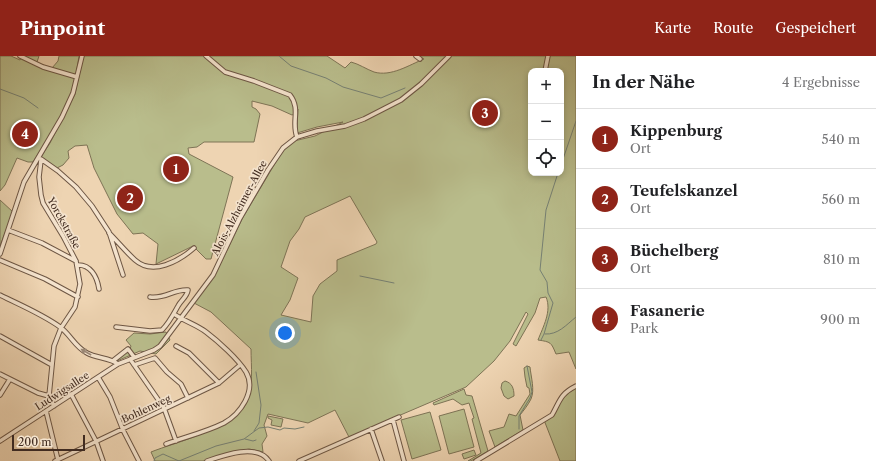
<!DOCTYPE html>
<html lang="de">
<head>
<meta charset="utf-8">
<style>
  body { margin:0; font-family:"Libre Caslon Text",serif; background:#f6f6f6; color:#202124 }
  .controls { position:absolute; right:12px; top:12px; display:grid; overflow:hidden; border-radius:8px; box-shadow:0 2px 6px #0003 }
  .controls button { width:36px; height:36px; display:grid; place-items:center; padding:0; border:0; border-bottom:1px solid #e0e0e0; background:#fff; color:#202124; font:20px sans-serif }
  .scale { position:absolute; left:12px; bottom:10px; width:73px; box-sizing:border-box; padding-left:4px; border:2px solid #422c20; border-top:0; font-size:11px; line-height:14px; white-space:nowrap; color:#422c20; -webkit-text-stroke:3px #f4e3cd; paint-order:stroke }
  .you { position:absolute; left:285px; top:277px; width:14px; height:14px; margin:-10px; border:3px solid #fff; border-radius:50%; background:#1a73e8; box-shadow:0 0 0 6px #1a73e833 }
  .badge { display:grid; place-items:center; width:26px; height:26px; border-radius:50%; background:#8f2418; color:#fff; font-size:13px; font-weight:700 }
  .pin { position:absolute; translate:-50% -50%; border:2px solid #fff; box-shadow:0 1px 4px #0006 }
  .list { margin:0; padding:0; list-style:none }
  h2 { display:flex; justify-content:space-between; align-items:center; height:52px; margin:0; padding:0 16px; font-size:17px }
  h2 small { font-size:13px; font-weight:400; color:#757577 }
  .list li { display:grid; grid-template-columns:26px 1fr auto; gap:12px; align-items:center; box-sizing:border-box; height:60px; padding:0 16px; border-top:1px solid #e0e0e0 }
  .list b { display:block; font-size:15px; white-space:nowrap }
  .list p { margin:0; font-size:13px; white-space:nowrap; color:#757577 }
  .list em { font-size:13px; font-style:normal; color:#757577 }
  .icon { flex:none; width:22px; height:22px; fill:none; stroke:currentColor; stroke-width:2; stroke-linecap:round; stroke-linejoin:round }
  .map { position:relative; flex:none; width:576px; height:405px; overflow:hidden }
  header { display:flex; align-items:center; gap:24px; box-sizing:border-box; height:56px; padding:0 20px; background:#8f2418; color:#fff }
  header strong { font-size:19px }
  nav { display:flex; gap:22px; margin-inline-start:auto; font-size:14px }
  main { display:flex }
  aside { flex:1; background:#fff }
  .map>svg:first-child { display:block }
  .green { fill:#b9bd8c; stroke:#7e7456; fill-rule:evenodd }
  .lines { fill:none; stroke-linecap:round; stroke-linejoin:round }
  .stream { stroke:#768073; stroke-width:1 }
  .minor-casing { stroke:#6d5644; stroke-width:5.5 }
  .minor { stroke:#f4e3cd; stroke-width:3.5 }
  .oneway { fill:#9b8876 }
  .labels { text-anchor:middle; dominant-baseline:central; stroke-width:3.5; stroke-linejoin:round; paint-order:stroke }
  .street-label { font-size:10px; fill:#422c20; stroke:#f4e3cd }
</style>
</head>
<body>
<header>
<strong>Pinpoint</strong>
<nav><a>Karte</a><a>Route</a><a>Gespeichert</a></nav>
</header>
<main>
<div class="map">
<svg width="576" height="405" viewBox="0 0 576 405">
  <rect width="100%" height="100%" fill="#eed4b2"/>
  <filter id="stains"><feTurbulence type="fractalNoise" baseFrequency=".005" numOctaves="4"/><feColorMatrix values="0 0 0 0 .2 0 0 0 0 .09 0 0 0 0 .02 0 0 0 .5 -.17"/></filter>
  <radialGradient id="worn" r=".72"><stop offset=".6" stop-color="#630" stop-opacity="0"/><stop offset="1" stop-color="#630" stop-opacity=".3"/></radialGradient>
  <path class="green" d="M0,0H11L20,4L22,0H39L36,9L76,22C68,53 50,79 33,106H28L17,102L5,129L0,135Z
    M59,0H79L76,19L52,12L58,5Z
    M83,0H207L226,16L208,0H327L345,12L351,6C359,8 366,13 374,16C391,21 409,9 424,3L418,0H576V313L569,296L556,298C551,286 551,286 538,284C543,271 552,255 546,241L540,242L535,257L516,290L513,288L528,258L526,256L510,285L494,305L466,331L349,381L335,354L308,367L268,358L264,369L267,380L262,388L263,396L249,393L240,395L203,405H155L151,396C176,386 234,372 246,348C254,332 251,310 251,293L211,256L194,247L215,219L242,163L283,94L294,85L315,80L343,66L317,71L297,77V72L298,53L295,58L292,59L272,50L252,45V51L256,53L260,58L254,86H204L197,91L188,92L189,98L233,121L211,203H206L193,190L156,208L158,188L143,177L133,178L117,158L94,112L87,89L75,90L68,95L69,102L63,109L57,112L41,101L50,87L75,38ZM531,15H561V117H531ZM350,140L377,186L376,188L337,204V215L320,228L313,240L311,266L281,259L290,244L298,222L281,211L290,185L299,173L305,161Z
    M0,144L13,156L0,190Z
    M166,276L170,284L156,298L140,295L117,305L116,303L130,293L131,290L126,284L134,277L150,278Z
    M527,310L530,311C531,321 535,334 531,343C528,349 524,354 520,359L523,374L495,391L489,375L504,371L509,358L516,360L530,338L529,332L527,331L525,321L524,312Z
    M505,325C512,327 514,332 514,340L508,343L504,340L501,332L502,327Z
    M576,330V405H560L544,364L552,359L561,340Z
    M464,333L466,339L472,340L488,395L471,405H468L481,397L472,363L474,362L469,347L462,349L453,343L434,349L433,347Z
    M464,353L474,391L449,398L439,360Z
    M430,356L441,394L412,403L401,364Z
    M268,360L283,363L281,371L271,369L272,364L268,362Z
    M474,394L476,399L464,403L462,398Z"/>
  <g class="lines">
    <path class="stream" d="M279,0L291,10L326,22L343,31L381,42L405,32
      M0,33L24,42L38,52
      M561,109L576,65
      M360,220L394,227
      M545,278C558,279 566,269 576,261
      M541,284L544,278L553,247L548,237L547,226L540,214L546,154L558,117
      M519,373V360L530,342L532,336L527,310
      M254,375L259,367L261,349L256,316
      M245,383L253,385L256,384
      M154,405L155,402L163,398L179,405L216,390L244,383L259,372L268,371L280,374L284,372L295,373L304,371"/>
    <defs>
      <path id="minor" d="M20,0L43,11L77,21
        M206,0L225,16L254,25L290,39C301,53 291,66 297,81
        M416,0L420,3
        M545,15L548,0
        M41,103L58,115L76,131L92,150L109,176L123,219
        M41,104L39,121L41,139L43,147L63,180L76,205L80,228L75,251L61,272L54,290L49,340L54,350
        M8,174L42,187L76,205
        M109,177C118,186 126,196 135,204C153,220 179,205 194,192
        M0,198L24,126L62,61L73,37L82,0
        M0,204L45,223L78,241
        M77,209C90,208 97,220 99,233
        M0,239C20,249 42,258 60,271C70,278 75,291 87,297C96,302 111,302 118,308
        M116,271L150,275L162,274C169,267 173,259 178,250C181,244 187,241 188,234C173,233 166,243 150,241
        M0,280L52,309
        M176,290L189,297L219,327
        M130,303L164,352L176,385
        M114,304L128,293L134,301
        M134,309L155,302L167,316L181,328L188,342
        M0,318L38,337L49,340
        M98,321L110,341L123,374L139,405
        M71,338L96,385L103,405
        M0,339L10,323
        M46,355L58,404
        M393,364L404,405
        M371,373L382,405
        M0,385L118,308L154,294L160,290L213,219L240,162L268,114L283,92L297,81L317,75L345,70L364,63L401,44L421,28L449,0
        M166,388C185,381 206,376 224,367C240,358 257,335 246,316C238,303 218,285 206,276C197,269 184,265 174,258
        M55,405L219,327L240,309
        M207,405C224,399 257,387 269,405
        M299,405L399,361
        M476,405L552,359C560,345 560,338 576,330"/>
    </defs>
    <use href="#minor" class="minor-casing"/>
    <use href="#minor" class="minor"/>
  </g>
  <defs><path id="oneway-solid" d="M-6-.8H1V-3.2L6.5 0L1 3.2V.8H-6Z"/></defs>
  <use class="oneway" href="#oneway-solid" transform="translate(86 296) rotate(-150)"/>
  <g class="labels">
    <g class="street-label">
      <text transform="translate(239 152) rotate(-62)">Alois-Alzheimer-Allee</text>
      <text transform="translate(64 167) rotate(61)">Yorckstraße</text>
      <text transform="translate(62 335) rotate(-33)">Ludwigsallee</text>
      <text transform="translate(146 353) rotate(-25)">Bohlenweg</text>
    </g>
  </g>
  <rect width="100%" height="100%" filter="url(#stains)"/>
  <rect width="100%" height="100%" fill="url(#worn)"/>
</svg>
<div class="controls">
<button>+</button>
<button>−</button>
<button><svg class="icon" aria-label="locate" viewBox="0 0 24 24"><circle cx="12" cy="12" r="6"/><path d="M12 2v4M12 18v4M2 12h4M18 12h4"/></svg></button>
</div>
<div class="scale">200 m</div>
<div class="you"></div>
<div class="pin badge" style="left:176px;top:113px">1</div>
<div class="pin badge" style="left:130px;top:142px">2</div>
<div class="pin badge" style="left:485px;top:57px">3</div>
<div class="pin badge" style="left:25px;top:78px">4</div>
</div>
<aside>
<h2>In der Nähe<small>4 Ergebnisse</small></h2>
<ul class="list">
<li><span class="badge">1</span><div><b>Kippenburg</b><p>Ort</p></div><em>540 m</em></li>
<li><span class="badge">2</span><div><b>Teufelskanzel</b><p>Ort</p></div><em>560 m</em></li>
<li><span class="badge">3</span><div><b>Büchelberg</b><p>Ort</p></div><em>810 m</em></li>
<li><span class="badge">4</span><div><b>Fasanerie</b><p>Park</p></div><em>900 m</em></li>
</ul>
</aside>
</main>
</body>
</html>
